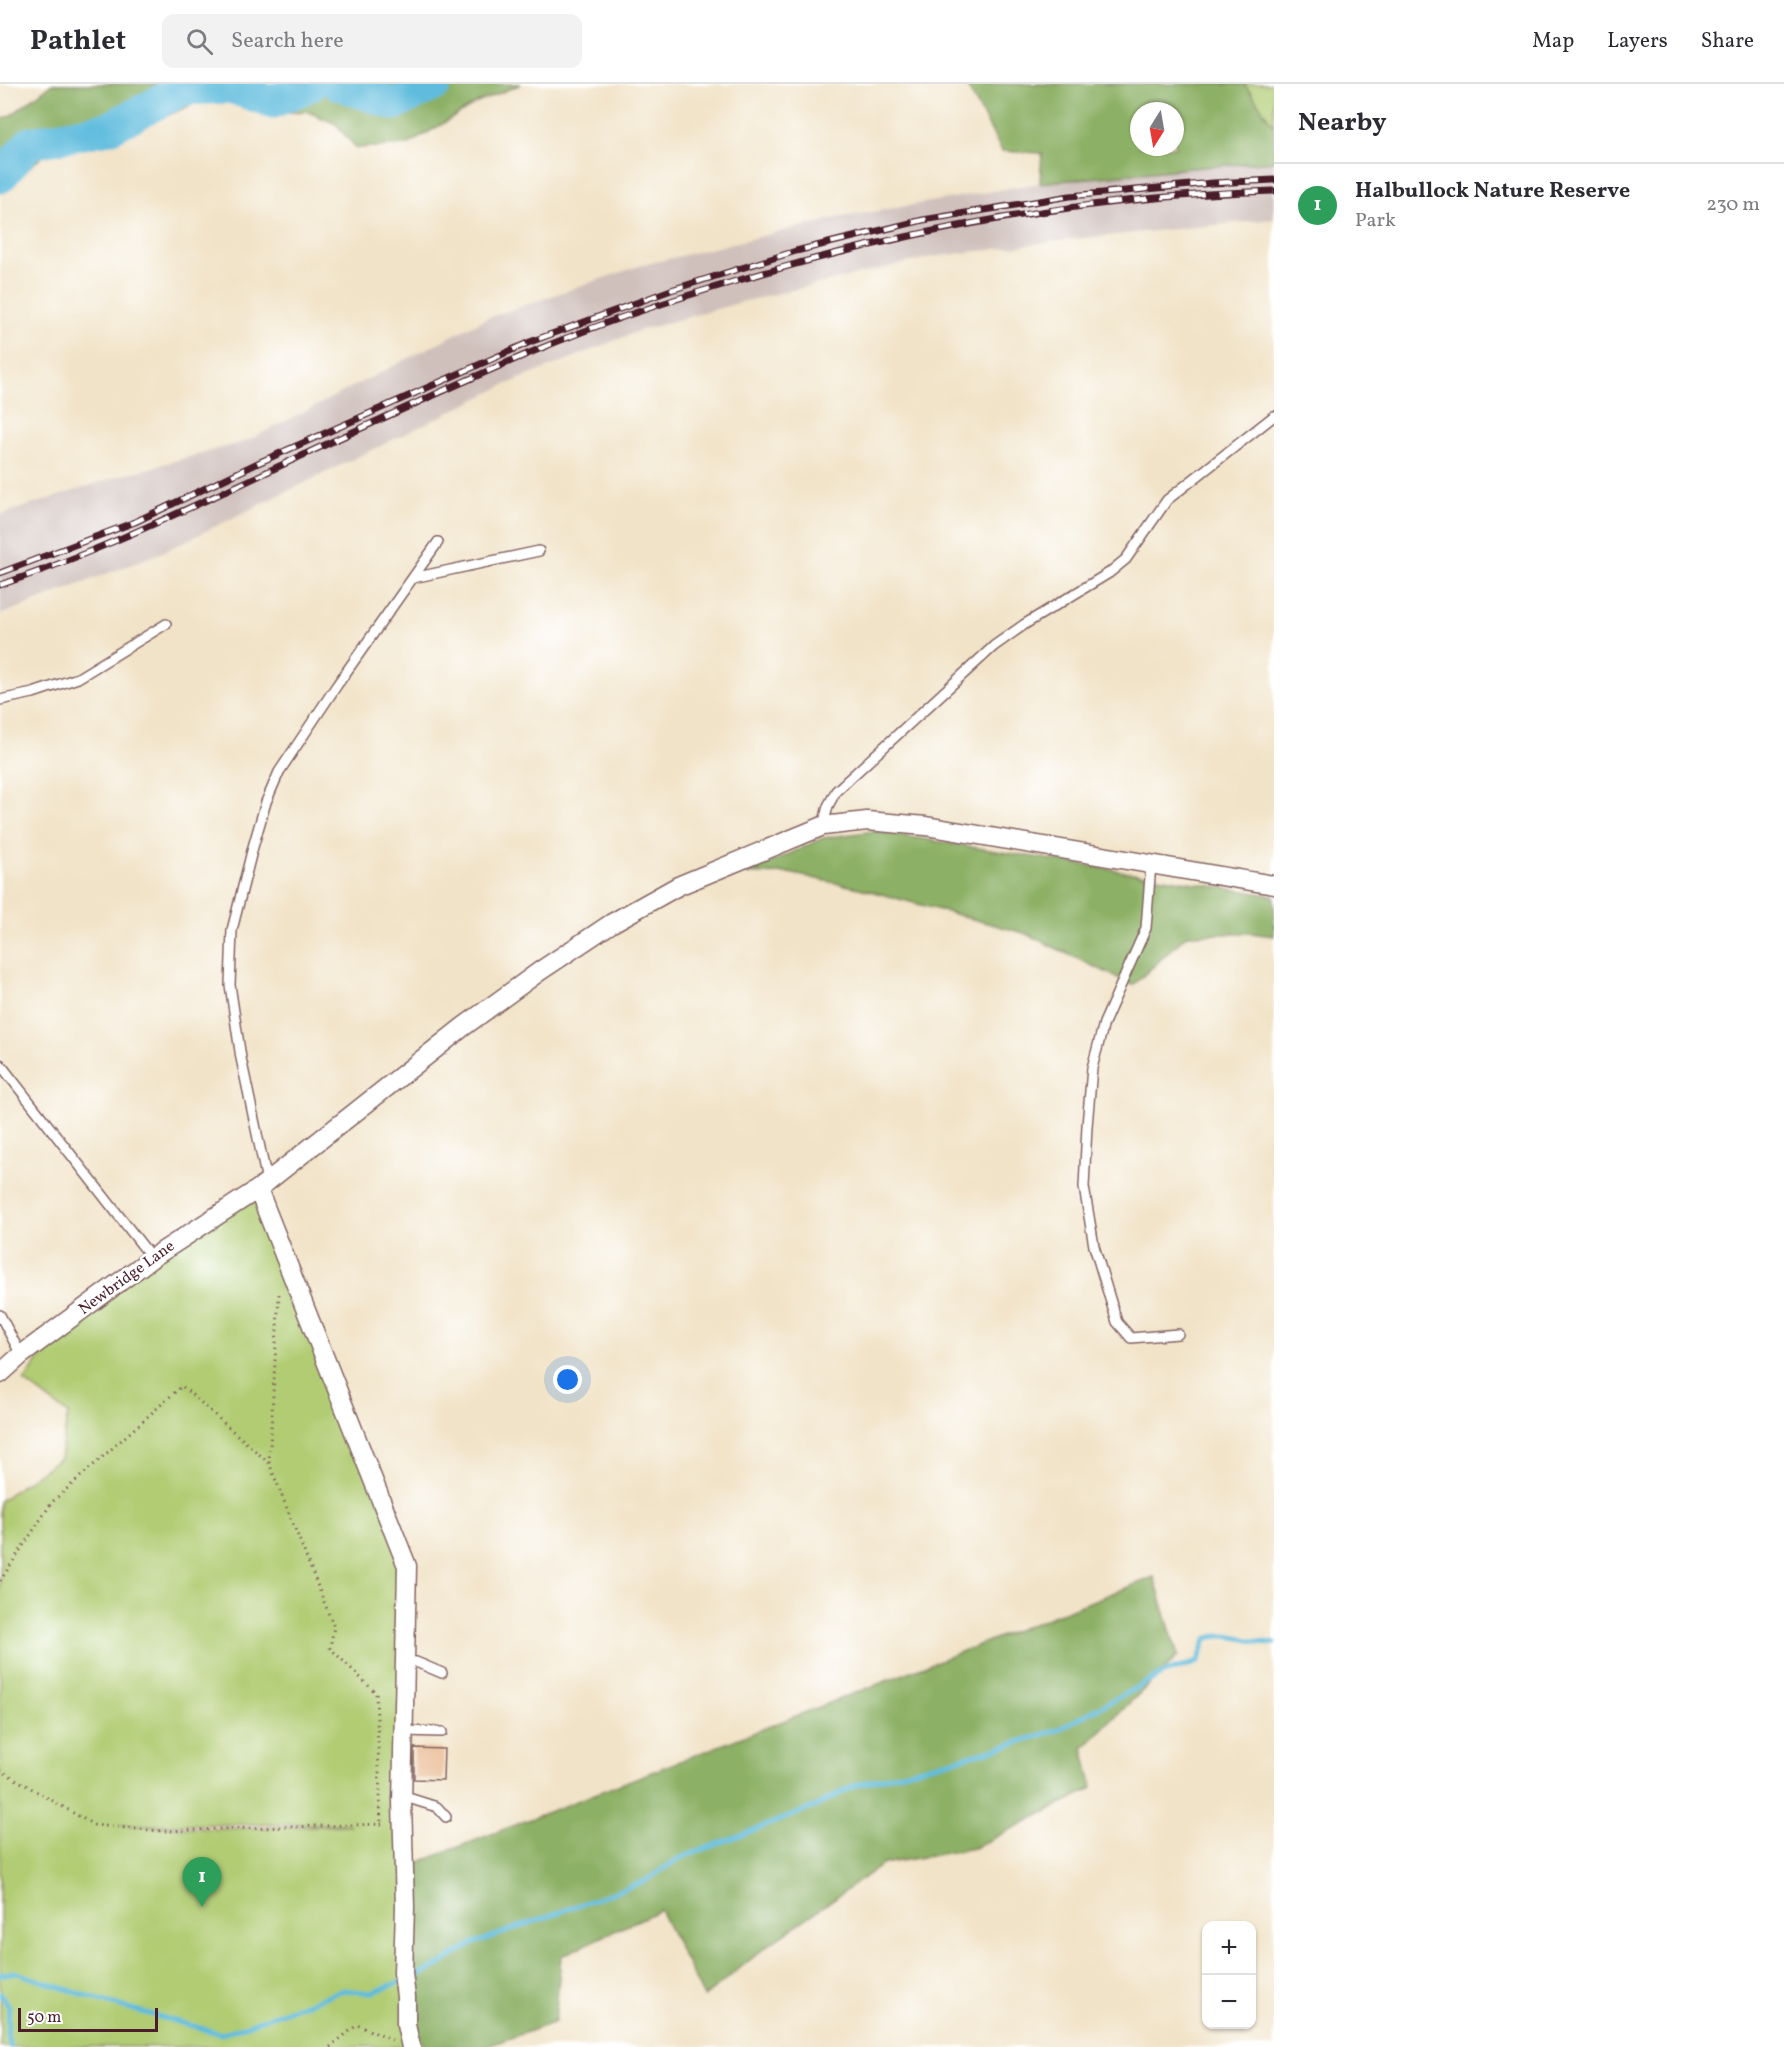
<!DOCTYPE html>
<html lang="en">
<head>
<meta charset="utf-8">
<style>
  body { margin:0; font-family:Vollkorn,serif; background:#f2f2f3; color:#2b2b33 }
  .controls { position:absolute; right:18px; bottom:18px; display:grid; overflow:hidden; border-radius:12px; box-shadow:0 2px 4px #0004 }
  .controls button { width:54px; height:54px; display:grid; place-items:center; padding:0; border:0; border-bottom:2px solid #e1e1e2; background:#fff; color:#2b2b33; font:30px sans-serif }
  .compass { position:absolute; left:1130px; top:18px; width:54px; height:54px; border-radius:50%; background:#fff; box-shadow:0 2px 4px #0004; rotate:191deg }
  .scale { position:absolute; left:18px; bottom:15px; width:140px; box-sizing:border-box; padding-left:6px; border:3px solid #4a1f2b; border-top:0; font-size:16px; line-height:21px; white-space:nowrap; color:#4a1f2b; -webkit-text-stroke:4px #fff; paint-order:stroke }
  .you { position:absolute; left:568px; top:1296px; width:21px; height:21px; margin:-15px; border:4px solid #fff; border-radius:50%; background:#1a73e8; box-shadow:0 0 0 9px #1a73e833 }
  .badge { display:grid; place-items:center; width:39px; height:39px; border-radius:50%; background:#111827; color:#fff; font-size:20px; font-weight:700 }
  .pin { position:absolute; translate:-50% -50px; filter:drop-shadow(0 2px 3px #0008) }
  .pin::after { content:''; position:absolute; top:32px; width:21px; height:18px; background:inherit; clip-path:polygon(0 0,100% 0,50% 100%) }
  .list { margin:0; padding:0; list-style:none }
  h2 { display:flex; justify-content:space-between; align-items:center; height:78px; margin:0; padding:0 24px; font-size:26px }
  h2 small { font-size:20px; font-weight:400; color:#7c7c81 }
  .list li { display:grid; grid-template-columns:39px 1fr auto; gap:18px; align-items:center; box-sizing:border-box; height:84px; padding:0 24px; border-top:2px solid #e1e1e2 }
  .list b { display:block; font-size:22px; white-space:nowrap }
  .list p { margin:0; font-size:20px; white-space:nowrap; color:#7c7c81 }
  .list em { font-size:20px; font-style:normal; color:#7c7c81 }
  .icon { flex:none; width:33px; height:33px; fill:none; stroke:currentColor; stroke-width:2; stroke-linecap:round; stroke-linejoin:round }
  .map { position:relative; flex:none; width:1274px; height:1963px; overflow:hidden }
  header { display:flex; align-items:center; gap:36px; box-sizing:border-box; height:84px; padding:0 30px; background:#fff; border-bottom:2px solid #e1e1e2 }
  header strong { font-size:28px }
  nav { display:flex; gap:33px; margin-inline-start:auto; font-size:21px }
  .search { width:420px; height:54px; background:#f2f2f3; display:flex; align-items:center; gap:15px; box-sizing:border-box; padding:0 21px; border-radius:12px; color:#7c7c81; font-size:22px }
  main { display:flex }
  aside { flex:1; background:#fff }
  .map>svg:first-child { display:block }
  .industrial { fill:#cfc0bb }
  .green { fill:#b1cc73; stroke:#7e764f; stroke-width:1.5; fill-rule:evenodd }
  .forest { fill:#8cb065; stroke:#6b6848; stroke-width:1.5; fill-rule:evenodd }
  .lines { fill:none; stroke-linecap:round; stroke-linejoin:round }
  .stream { stroke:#5fbcdd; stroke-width:5 }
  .river { stroke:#5fbcdd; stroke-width:33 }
  .building { fill:#e9b88e }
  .lane-casing { stroke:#846462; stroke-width:12 }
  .street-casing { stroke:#846462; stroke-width:21 }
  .path { stroke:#846462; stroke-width:3; stroke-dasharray:1.5 4.5; stroke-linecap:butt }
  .lane { stroke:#fff; stroke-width:9 }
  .street { stroke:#fff; stroke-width:18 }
  .rail-casing { stroke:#4a1f2b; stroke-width:7 }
  .rail { stroke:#fff; stroke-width:4.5; stroke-dasharray:14; stroke-linecap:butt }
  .labels { text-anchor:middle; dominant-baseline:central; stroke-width:5; stroke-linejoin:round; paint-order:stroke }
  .street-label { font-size:16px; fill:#4a1f2b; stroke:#fff }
</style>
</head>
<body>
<header>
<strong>Pathlet</strong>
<div class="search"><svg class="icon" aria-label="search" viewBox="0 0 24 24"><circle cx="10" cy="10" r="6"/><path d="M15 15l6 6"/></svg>Search here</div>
<nav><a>Map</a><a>Layers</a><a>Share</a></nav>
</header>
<main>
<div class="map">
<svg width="1274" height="1963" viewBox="0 0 1274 1963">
  <rect width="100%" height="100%" fill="#fff"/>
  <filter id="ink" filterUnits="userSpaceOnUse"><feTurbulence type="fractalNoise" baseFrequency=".0167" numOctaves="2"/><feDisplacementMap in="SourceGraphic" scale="12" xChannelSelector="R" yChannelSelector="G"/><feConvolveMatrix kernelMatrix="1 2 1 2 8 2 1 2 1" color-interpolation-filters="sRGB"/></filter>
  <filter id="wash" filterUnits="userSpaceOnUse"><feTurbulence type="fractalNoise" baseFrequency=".008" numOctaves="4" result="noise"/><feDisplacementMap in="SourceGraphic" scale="24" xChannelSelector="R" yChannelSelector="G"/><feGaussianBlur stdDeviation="1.35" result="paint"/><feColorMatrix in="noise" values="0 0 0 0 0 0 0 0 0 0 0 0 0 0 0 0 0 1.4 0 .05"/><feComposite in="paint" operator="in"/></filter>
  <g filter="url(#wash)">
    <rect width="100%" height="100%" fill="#f1e3c7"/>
    <path class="industrial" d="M1274,77V135L1066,156L932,173L746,217L641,246L505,301L163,468L0,531V431L113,394L247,357L487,234L639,182L837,134L1040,99L1191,84Z"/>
    <path class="green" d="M1244,0H1274V42Z
      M258,1105L407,1482L411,1963H0V1417L60,1374L68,1330L24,1297L65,1239ZM118,1741L349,1740V1741L217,1745Z"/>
    <path class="forest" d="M52,0H521L477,19L407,61L356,64L336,40L306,27L267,30L211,12L120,53L43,72L0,107V36L10,32Z
      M966,0H1244L1274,42V77L1191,84L1040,99L1042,69L1002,67ZM1139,27H1175V63H1139Z
      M874,747L1274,812V852L1250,849L1187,851L1133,901L1024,849L859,804L789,789L747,790L823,754Z
      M1154,1493L1178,1572L1083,1664L1093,1704L974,1764L883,1780L766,1863L704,1913L660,1826L561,1872L555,1938L485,1963H424L417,1946L419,1923L413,1875L417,1779Z"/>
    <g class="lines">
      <path class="stream" d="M0,1891L14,1888L102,1917L222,1950L344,1906L371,1909L431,1886L472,1860L645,1797L678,1775L814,1723L856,1701L996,1665L1057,1646L1166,1588L1198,1578L1206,1555C1227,1546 1252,1560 1274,1559
        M0,1909L9,1923L7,1952L11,1963"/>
      <path class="river" d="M338,0L394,20L436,0
        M0,93L30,59L109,44L184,5L230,3L273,18L312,0"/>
    </g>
    <g id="blocks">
      <path class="building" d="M414,1664L444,1665L443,1696L414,1695Z"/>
    </g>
  </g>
  <g filter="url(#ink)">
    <use href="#blocks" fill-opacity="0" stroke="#846462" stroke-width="1.5"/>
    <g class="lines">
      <defs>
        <path id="lane" d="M413,494L539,467
          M0,616L33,609L78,594L166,540
          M823,742L828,722L836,707L994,562L1025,540L1109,489L1126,475L1167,416L1274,332
          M1151,780L1146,844L1104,939L1092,984L1087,1042L1084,1103L1094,1162L1117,1238L1131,1254L1178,1250
          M0,980L152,1174
          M267,1097L241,974L230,901L232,846L253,763L266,718L279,688L337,601L438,458
          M0,1231L21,1271
          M405,1577L416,1578L442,1589
          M403,1647L442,1648
          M402,1712L437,1723L446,1733"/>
        <path id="street" d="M258,1105L407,1482L402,1718L405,1823L403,1889L406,1913V1941L411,1963
          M0,1290L21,1271L152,1174L258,1105L463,943L540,887L612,839L678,802L823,742L867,737L926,742L1274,801"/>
      </defs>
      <use href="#lane" class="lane-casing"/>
      <use href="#street" class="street-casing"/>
      <path class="path" d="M269,1379L279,1210
        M0,1497L52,1418L182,1302L269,1379L334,1543L330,1564L376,1609L381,1740
        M0,1686L94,1741L161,1747L382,1740
        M330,1963L357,1941L392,1956"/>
      <use href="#lane" class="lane"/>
      <use href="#street" class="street"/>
      <defs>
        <path id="rail" d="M0,489L135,438L258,379L530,258L671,206L796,167L923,136L1070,112L1213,99L1274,96
          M0,501C81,474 159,438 237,402C335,356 433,310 532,268C598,240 667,217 736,197C913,144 1089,112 1274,107"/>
      </defs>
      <use href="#rail" class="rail-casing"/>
      <use href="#rail" class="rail"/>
    </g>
  </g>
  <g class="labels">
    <g class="street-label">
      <text transform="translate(127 1194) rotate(-36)">Newbridge Lane</text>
    </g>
  </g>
</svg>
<div class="controls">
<button>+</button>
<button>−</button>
</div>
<svg class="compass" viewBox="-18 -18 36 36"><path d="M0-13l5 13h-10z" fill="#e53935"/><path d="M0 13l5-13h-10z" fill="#7c7c81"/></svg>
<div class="scale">50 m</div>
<div class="you"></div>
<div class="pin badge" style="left:202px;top:1823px;background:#2e9e5b">1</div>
</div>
<aside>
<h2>Nearby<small></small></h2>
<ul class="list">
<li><span class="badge" style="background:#2e9e5b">1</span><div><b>Halbullock Nature Reserve</b><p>Park</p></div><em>230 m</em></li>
</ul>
</aside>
</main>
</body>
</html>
